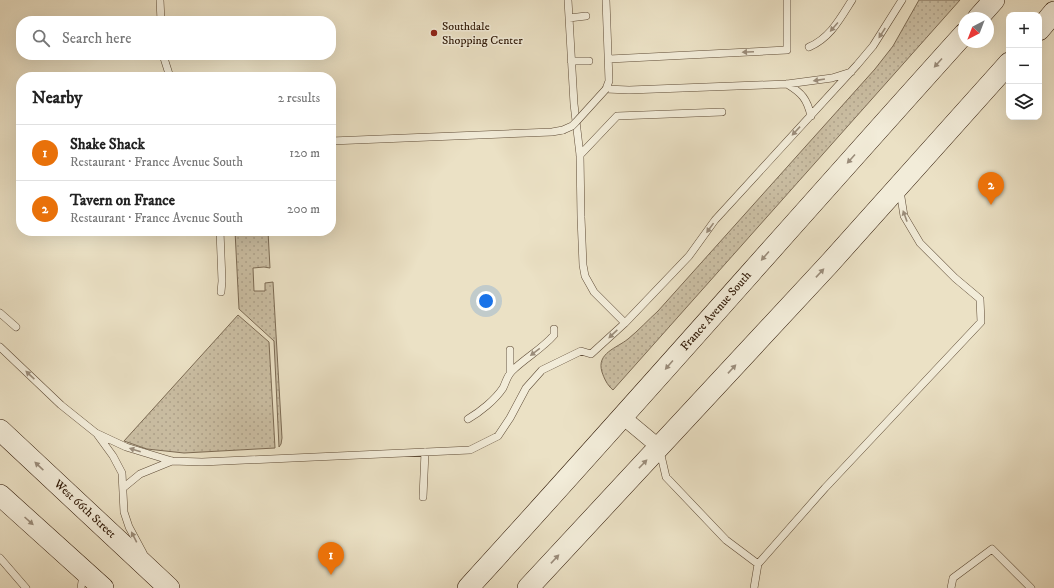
<!DOCTYPE html>
<html lang="en">
<head>
<meta charset="utf-8">
<style>
  body { margin:0; font-family:"IM FELL DW Pica",serif; background:#f2f2f2; color:#222 }
  .controls { position:absolute; right:12px; top:12px; display:grid; overflow:hidden; border-radius:8px; box-shadow:0 4px 16px #0002 }
  .controls button { width:36px; height:36px; display:grid; place-items:center; padding:0; border:0; border-bottom:1px solid #e0e0e0; background:#fff; color:#222; font:20px sans-serif }
  .compass { position:absolute; left:958px; top:12px; width:36px; height:36px; border-radius:50%; background:#fff; box-shadow:0 4px 16px #0002; rotate:222deg }
  .you { position:absolute; left:486px; top:301px; width:14px; height:14px; margin:-10px; border:3px solid #fff; border-radius:50%; background:#1a73e8; box-shadow:0 0 0 6px #1a73e833 }
  .badge { display:grid; place-items:center; width:26px; height:26px; border-radius:50%; background:#8f2418; color:#fff; font-size:13px; font-weight:700 }
  .pin { position:absolute; translate:-50% -33px; filter:drop-shadow(0 1px 2px #0008) }
  .pin::after { content:''; position:absolute; top:21px; width:14px; height:12px; background:inherit; clip-path:polygon(0 0,100% 0,50% 100%) }
  .list { margin:0; padding:0; list-style:none }
  h2 { display:flex; justify-content:space-between; align-items:center; height:52px; margin:0; padding:0 16px; font-size:17px }
  h2 small { font-size:13px; font-weight:400; color:#767676 }
  .list li { display:grid; grid-template-columns:26px 1fr auto; gap:12px; align-items:center; box-sizing:border-box; height:56px; padding:0 16px; border-top:1px solid #e0e0e0 }
  .list b { display:block; font-size:15px; white-space:nowrap }
  .list p { margin:0; font-size:13px; white-space:nowrap; color:#767676 }
  .list em { font-size:13px; font-style:normal; color:#767676 }
  .icon { flex:none; width:22px; height:22px; fill:none; stroke:currentColor; stroke-width:2; stroke-linecap:round; stroke-linejoin:round }
  .map { position:relative; flex:none; width:1054px; height:588px; overflow:hidden }
  .search { position:absolute; background:#fff; box-shadow:0 4px 16px #0002; left:16px; top:16px; width:320px; height:44px; display:flex; align-items:center; gap:10px; box-sizing:border-box; padding:0 14px; border-radius:16px; color:#767676; font-size:15px }
  .panel { position:absolute; background:#fff; box-shadow:0 4px 16px #0002; left:16px; top:72px; width:320px; height:164px; border-radius:16px }
  .map>svg:first-child { display:block }
  .grass { fill:url(#grass-dots); stroke:#7c6b54 }
  .lines { fill:none; stroke-linecap:round; stroke-linejoin:round }
  .lane-casing { stroke:#5d4a35; stroke-width:8 }
  .street-casing { stroke:#5d4a35; stroke-width:16 }
  .secondary-casing { stroke:#2e1705; stroke-width:22 }
  .lane { stroke:#f2ecd9; stroke-width:7 }
  .street { stroke:#f2ecd9; stroke-width:15 }
  .secondary { stroke:#f2ecd9; stroke-width:21 }
  .lane-bridge-casing { stroke:#5d4a35; stroke-width:8; stroke-linecap:butt }
  .lane-bridge { stroke:#f2ecd9; stroke-width:7 }
  .oneway { fill:#9a8c7a }
  .poi-dot { fill:#8f2418; stroke:#f2ecd9; stroke-width:1.5 }
  .labels { text-anchor:middle; dominant-baseline:central; stroke-width:3; stroke-linejoin:round; paint-order:stroke }
  .poi-label { font-size:12px; fill:#2e1705; stroke:#f2ecd9; text-anchor:start }
  .street-label { font-size:12px; fill:#2e1705; stroke:#f2ecd9 }
</style>
</head>
<body>
<div class="map">
<svg width="1054" height="588" viewBox="0 0 1054 588">
  <defs>
    <pattern id="grass-dots" width="8" height="8" patternUnits="userSpaceOnUse"><rect width="8" height="8" fill="#cbbfa4"/><path d="M2 2h.1M6 6h.1" fill="none" stroke="#afa38c" stroke-width="1.8" stroke-linecap="round"/></pattern>
  </defs>
  <rect width="100%" height="100%" fill="#ebe1c5"/>
  <filter id="stains"><feTurbulence type="fractalNoise" baseFrequency=".005" numOctaves="4"/><feColorMatrix values="0 0 0 0 .2 0 0 0 0 .09 0 0 0 0 .02 0 0 0 .5 -.17"/></filter>
  <radialGradient id="worn" r=".72"><stop offset=".6" stop-color="#630" stop-opacity="0"/><stop offset="1" stop-color="#630" stop-opacity=".3"/></radialGradient>
  <path class="grass" d="M919,0H960L613,390C607,385 604,378 602,372C596,353 617,348 628,339C639,330 648,320 658,311L875,69L893,46Z
    M235,231H268L270,268L264,267L253,268L254,291H265V283L273,282L282,438L281,444L279,447L274,341L239,309Z
    M238,315L269,342L275,448L184,453L147,449L124,441Z"/>
  <g class="lines">
    <defs>
      <path id="lane" d="M160,0L161,21
        M568,0L574,104L580,155L581,217L583,265L585,276L594,292L625,323
        M606,0L609,81L606,89L629,90L787,84L832,78L851,72
        M569,18L586,16
        M809,47C830,38 840,19 852,0
        M163,55L170,77
        M609,59L787,50V0
        M571,61H589
        M787,84C802,93 807,99 811,116
        M331,141L552,132L563,130
        M580,155L617,116L722,112
        M220,231L222,281L221,292
        M0,313L16,327
        M0,347L61,405L96,433L126,447L172,461L202,462L470,450L498,436L510,418L526,388L542,370L581,351L591,354L625,323L689,256L715,220L857,65L873,46L902,0
        M510,373V350
        M468,419C480,412 495,400 503,388C506,382 507,376 512,371C525,358 542,349 554,335V329
        M97,434L113,456L122,473L124,512L129,527L143,553
        M660,451L666,477L726,540L758,564
        M123,488L140,474L172,461
        M423,497L425,452
        M0,558L26,588
        M81,588L83,575
        M754,588L758,564L825,488L981,322L980,299L955,278L920,243L904,216L900,191
        M951,588L953,578L992,549L1031,588"/>
      <path id="street" d="M623,417L659,447"/>
      <path id="secondary" d="M978,18L994,0
        M1039,30L1054,12
        M0,430L169,588
        M0,495L103,588
        M468,588C635,405 798,218 964,34
        M528,588L829,264L1009,63"/>
    </defs>
    <use href="#lane" class="lane-casing"/>
    <use href="#street" class="street-casing"/>
    <use href="#secondary" class="secondary-casing"/>
    <use href="#lane" class="lane"/>
    <use href="#street" class="street"/>
    <use href="#secondary" class="secondary"/>
    <defs>
      <path id="lane-bridge" d="M563,130L572,126L576,122L606,89"/>
    </defs>
    <use href="#lane-bridge" class="lane-bridge-casing"/>
    <use href="#lane-bridge" class="lane-bridge"/>
  </g>
  <defs><path id="oneway-solid" d="M-6-.8H1V-3.2L6.5 0L1 3.2V.8H-6Z"/></defs>
  <g class="oneway">
    <use href="#oneway-solid" transform="translate(834 27) rotate(131)"/>
    <use href="#oneway-solid" transform="translate(882 33) rotate(123)"/>
    <use href="#oneway-solid" transform="translate(748 52) rotate(177)"/>
    <use href="#oneway-solid" transform="translate(938 63) rotate(132)"/>
    <use href="#oneway-solid" transform="translate(819 80) rotate(171)"/>
    <use href="#oneway-solid" transform="translate(796 131) rotate(133)"/>
    <use href="#oneway-solid" transform="translate(851 159) rotate(132)"/>
    <use href="#oneway-solid" transform="translate(905 216) rotate(-110)"/>
    <use href="#oneway-solid" transform="translate(710 228) rotate(126)"/>
    <use href="#oneway-solid" transform="translate(765 256) rotate(131)"/>
    <use href="#oneway-solid" transform="translate(820 273) rotate(-47)"/>
    <use href="#oneway-solid" transform="translate(613 334) rotate(137)"/>
    <use href="#oneway-solid" transform="translate(535 352) rotate(143)"/>
    <use href="#oneway-solid" transform="translate(669 365) rotate(131)"/>
    <use href="#oneway-solid" transform="translate(732 369) rotate(-47)"/>
    <use href="#oneway-solid" transform="translate(30 375) rotate(-137)"/>
    <use href="#oneway-solid" transform="translate(135 450) rotate(-163)"/>
    <use href="#oneway-solid" transform="translate(643 464) rotate(-46)"/>
    <use href="#oneway-solid" transform="translate(39 466) rotate(-137)"/>
    <use href="#oneway-solid" transform="translate(29 521) rotate(42)"/>
    <use href="#oneway-solid" transform="translate(134 537) rotate(-117)"/>
    <use href="#oneway-solid" transform="translate(555 559) rotate(-47)"/>
  </g>
  <circle class="poi-dot" cx="434" cy="33" r="4"/>
  <g class="labels">
    <g class="poi-label">
      <text x="442" y="26">Southdale<tspan x="442" dy="14">Shopping Center</tspan></text>
    </g>
    <g class="street-label">
      <text transform="translate(716 311) rotate(-49)">France Avenue South</text>
      <text transform="translate(85 509) rotate(43)">West 66th Street</text>
    </g>
  </g>
  <rect width="100%" height="100%" filter="url(#stains)"/>
  <rect width="100%" height="100%" fill="url(#worn)"/>
</svg>
<div class="controls">
<button>+</button>
<button>−</button>
<button><svg class="icon" aria-label="layers" viewBox="0 0 24 24"><path d="M12 4l9 5-9 5-9-5zM3 14l9 5 9-5"/></svg></button>
</div>
<svg class="compass" viewBox="-18 -18 36 36"><path d="M0-13l5 13h-10z" fill="#e53935"/><path d="M0 13l5-13h-10z" fill="#767676"/></svg>
<div class="you"></div>
<div class="pin badge" style="left:331px;top:575px;background:#e8710a">1</div>
<div class="pin badge" style="left:991px;top:205px;background:#e8710a">2</div>
<div class="search"><svg class="icon" aria-label="search" viewBox="0 0 24 24"><circle cx="10" cy="10" r="6"/><path d="M15 15l6 6"/></svg>Search here</div>
<section class="panel">
<h2>Nearby<small>2 results</small></h2>
<ul class="list">
<li><span class="badge" style="background:#e8710a">1</span><div><b>Shake Shack</b><p>Restaurant · France Avenue South</p></div><em>120 m</em></li>
<li><span class="badge" style="background:#e8710a">2</span><div><b>Tavern on France</b><p>Restaurant · France Avenue South</p></div><em>200 m</em></li>
</ul>
</section>
</div>
</body>
</html>
